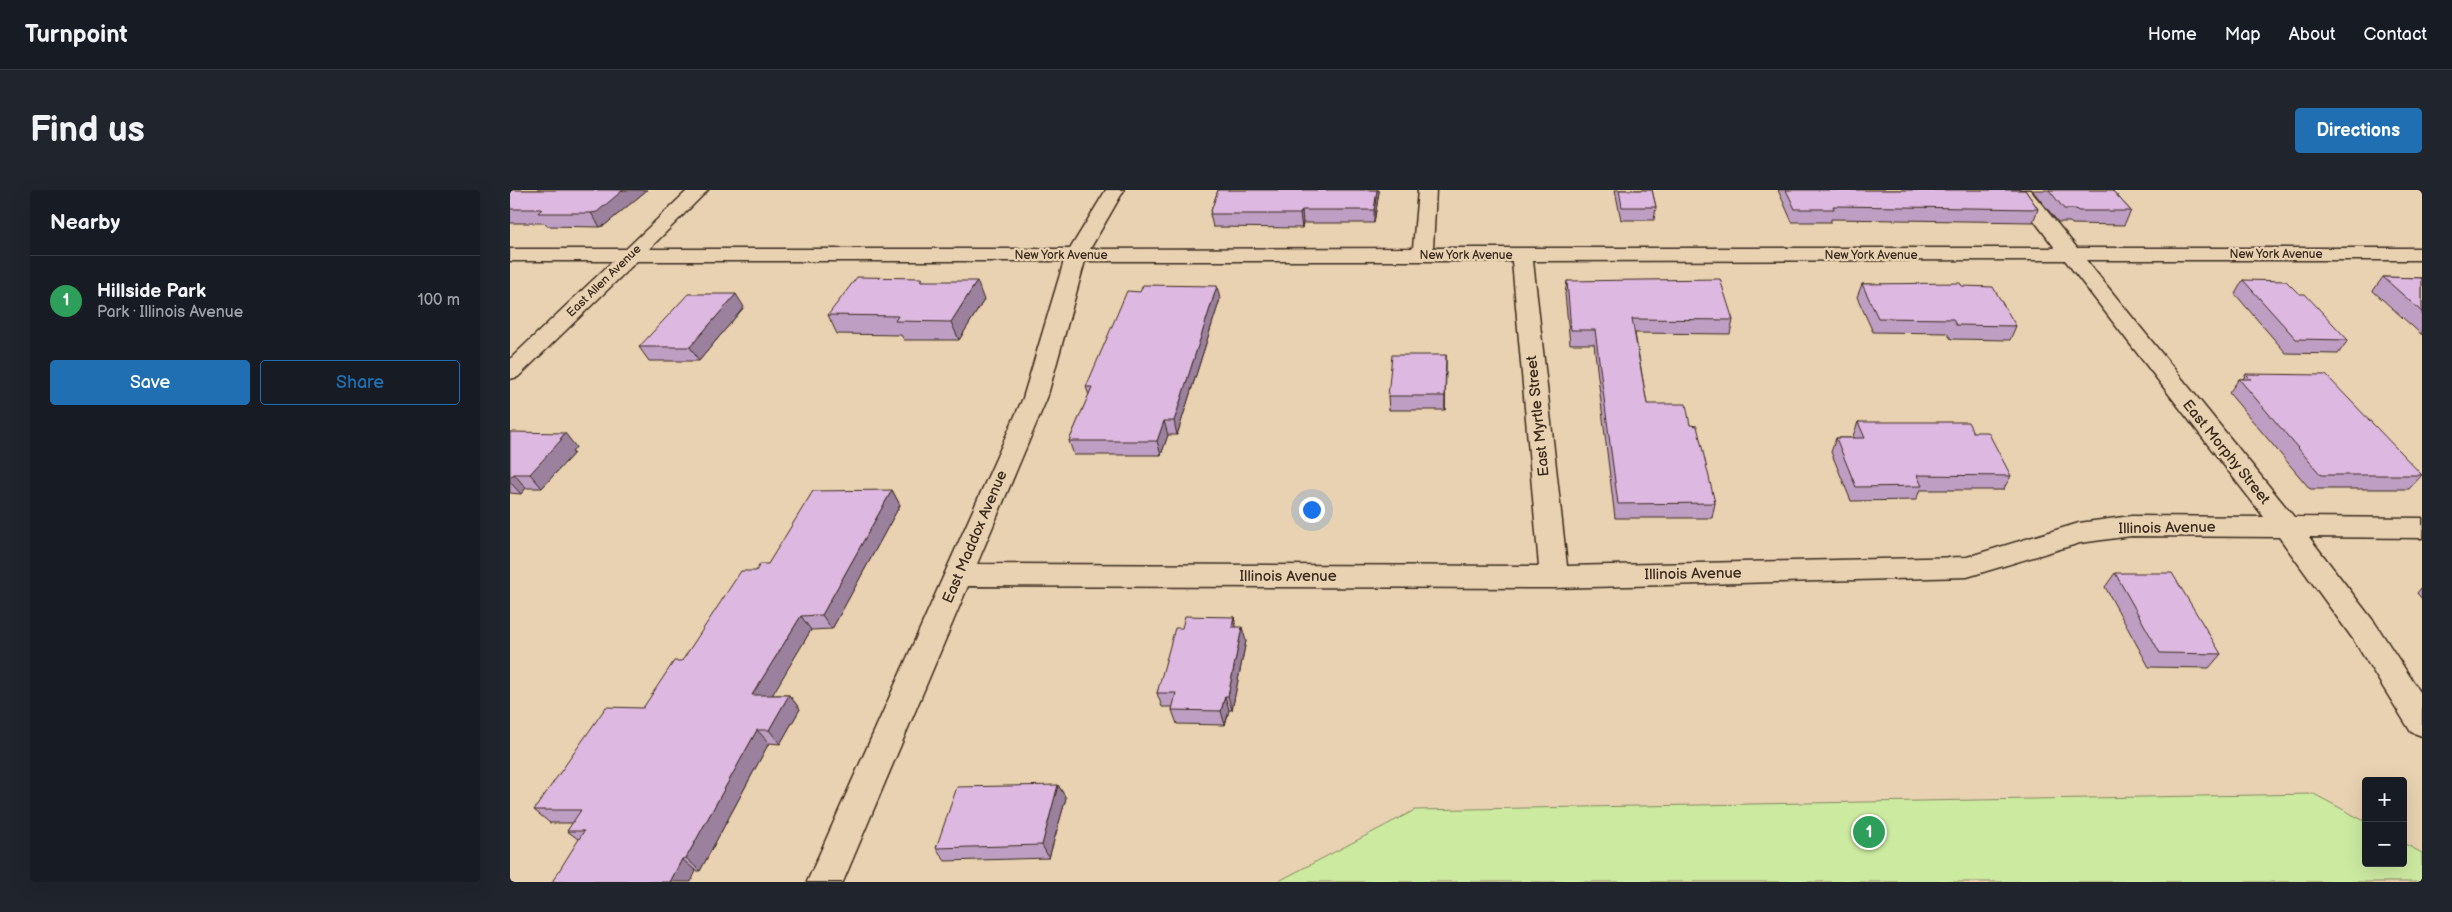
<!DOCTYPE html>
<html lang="en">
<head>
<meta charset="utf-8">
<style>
  body { margin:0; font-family:"Balsamiq Sans",sans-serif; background:#20242c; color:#f1f3f6 }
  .controls { position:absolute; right:15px; bottom:15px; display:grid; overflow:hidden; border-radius:5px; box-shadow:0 5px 20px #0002 }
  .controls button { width:45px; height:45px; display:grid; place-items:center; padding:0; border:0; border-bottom:1px solid #363941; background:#171b24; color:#f1f3f6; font:25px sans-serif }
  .you { position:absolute; left:801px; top:319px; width:18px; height:18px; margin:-12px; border:4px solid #fff; border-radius:50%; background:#1a73e8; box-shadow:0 0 0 8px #1a73e833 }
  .badge { display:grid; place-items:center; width:32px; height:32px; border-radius:50%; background:#1f6fb2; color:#fff; font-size:16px; font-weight:700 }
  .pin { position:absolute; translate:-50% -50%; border:2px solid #fff; box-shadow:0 1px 5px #0006 }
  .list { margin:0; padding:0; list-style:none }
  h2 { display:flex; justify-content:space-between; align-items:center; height:65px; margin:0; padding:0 20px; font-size:21px }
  h2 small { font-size:16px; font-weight:400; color:#9ea1a6 }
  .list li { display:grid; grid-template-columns:32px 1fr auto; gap:15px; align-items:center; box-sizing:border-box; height:90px; padding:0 20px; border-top:1px solid #363941 }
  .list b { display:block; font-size:19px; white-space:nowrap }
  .list p { margin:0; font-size:16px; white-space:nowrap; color:#9ea1a6 }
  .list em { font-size:16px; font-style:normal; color:#9ea1a6 }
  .actions { display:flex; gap:10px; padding:15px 20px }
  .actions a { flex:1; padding:11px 0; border:1px solid #1f6fb2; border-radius:5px; text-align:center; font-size:18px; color:#1f6fb2 }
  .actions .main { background:#1f6fb2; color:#fff }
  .map { position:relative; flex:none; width:1912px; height:692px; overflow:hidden; border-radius:5px }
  header { display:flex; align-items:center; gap:30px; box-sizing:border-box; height:70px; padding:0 25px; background:#171b24; border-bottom:1px solid #363941 }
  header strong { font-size:24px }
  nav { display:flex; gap:28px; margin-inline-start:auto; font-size:18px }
  .intro { display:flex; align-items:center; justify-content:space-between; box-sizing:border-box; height:120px; padding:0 30px }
  h1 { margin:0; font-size:35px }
  .button { padding:12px 22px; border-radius:5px; background:#1f6fb2; color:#fff; font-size:18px; font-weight:700 }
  main { display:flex; gap:30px; padding:0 30px }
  aside { flex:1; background:#171b24; border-radius:5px; box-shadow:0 5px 20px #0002 }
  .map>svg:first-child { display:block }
  .green { fill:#cdeaa1; stroke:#848a60 }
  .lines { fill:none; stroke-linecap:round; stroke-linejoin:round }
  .minor-casing { stroke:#3b2a1e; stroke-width:3 }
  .minor { fill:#e8d2b1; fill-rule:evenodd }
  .wall { fill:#be9ec2; stroke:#3b2a1e }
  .shaded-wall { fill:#9b819e; stroke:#3b2a1e }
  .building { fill:#ddb8e1; stroke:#3b2a1e }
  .labels { text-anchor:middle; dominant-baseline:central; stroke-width:4.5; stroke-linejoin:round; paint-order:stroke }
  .far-street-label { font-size:12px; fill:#3b2a1e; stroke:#e8d2b1 }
  .street-label { font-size:15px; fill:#3b2a1e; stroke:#e8d2b1 }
</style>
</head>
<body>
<header>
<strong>Turnpoint</strong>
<nav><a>Home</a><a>Map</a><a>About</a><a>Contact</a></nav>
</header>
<div class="intro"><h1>Find us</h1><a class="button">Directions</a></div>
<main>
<aside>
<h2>Nearby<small></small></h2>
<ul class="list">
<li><span class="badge" style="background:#2e9e5b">1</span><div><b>Hillside Park</b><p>Park · Illinois Avenue</p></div><em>100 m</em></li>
</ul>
<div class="actions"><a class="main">Save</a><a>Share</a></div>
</aside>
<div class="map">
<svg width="1912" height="692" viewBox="0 0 1912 692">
  <rect width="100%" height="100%" fill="#e8d2b1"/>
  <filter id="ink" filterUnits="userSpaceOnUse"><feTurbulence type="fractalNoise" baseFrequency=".02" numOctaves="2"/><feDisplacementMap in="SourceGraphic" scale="10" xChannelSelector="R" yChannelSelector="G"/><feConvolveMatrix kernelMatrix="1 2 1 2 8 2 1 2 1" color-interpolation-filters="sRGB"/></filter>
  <g filter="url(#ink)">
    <path class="green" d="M1804,604L1856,632V673H1893V653L1912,663V692H767L905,620Z"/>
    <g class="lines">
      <defs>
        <path id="minor" d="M178,0H198L139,59H560L596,0H614L580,59L903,58L908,0H926L923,58H1545L1501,0H1520L1567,58H1912V70H1576L1784,327L1912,328V348L1799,347L1865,433L1912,505V546L1901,542L1843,449L1769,347L1621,346L1570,353L1457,387L1044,398L458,396L333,692H297L513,208L554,71H127L8,187L0,189V169L103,71H0V59H116ZM1555,70L1754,327L1621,326L1569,333L1457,367L1057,376L1023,71ZM575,71H1002L1029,376L467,374L537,208Z"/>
      </defs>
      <use href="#minor" class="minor-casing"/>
      <use href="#minor" class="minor"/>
    </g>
    <path class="wall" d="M0,0H137L95,35L90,37L37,36L34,33H0Z
      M708,0H869V2L864,33H793L792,38L703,37L700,24Z
      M1105,0H1142L1146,17L1144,30H1111Z
      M1268,0H1515L1528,19L1523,32L1321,29V32H1282Z
      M1522,0H1602L1621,21L1614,35L1562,34L1560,32H1548Z
      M1873,87L1912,88V145L1863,101Z
      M412,88L413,91L474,110L449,150H394L391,145L327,144L318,125Z
      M1733,90L1789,104L1838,150L1828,164L1776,163L1725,104Z
      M1057,91L1223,130L1220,144L1125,143L1137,214L1180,235L1205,313L1202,328H1105L1084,154H1060L1055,104Z
      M1352,94L1452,96L1506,136L1500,150L1441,149L1437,143L1363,142L1347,107Z
      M710,109L667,245H658L651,265H564L559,251L579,205L576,197Z
      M234,117L189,171H139L129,157Z
      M936,165L935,220H879L878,206Z
      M1736,184L1912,285L1899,299H1800L1719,203L1729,189H1733Z
      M1348,232L1463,242L1501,286L1493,300H1410L1406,310L1341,311L1321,262L1326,248H1344L1343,246Z
      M0,242L66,257L62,262L64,263L32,298H16L11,304L0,303Z
      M382,300L390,315L322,439L301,440L262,505H279L290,519L270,554L259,553L190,681H186L68,649L57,641L63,633H40L24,620L133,518L246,381Z
      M1605,383L1711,464L1699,478L1639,477L1595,397Z
      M1912,397V409L1907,403Z
      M724,427L726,437L736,451L722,520H719L715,535L667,534L662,520L663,517H652L647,503L672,438Z
      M548,595L556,608L539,668L435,671L426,658Z"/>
    <path class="shaded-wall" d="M113,0H137L95,35L90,37L81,23Z
      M867,0H869V2L864,33V20Z
      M792,20L793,33L792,38L790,24Z
      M467,91L474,110L449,150L441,132Z
      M707,96L710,109L667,245L664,231Z
      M226,104L234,117L189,171L180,157Z
      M936,165V179L935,220V206Z
      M654,231L658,245L651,265L647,251Z
      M55,243L66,257L62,262L64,263L32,298L20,284Z
      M4,284L16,298L11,304L0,292V287Z
      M382,300L390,315L322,439L312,425Z
      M291,426L301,440L254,519L242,505Z
      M724,427L727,441L722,437Z
      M732,437L736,451L722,520L718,506Z
      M279,505L290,519L270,554L259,540Z
      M715,506L719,520L715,535L711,521Z
      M247,540L259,553L190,681L176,668Z
      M548,595L556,608L539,668L532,655Z
      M172,669L186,681L181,692H160Z"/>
    <path class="building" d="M0,0H113L87,22L81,23H28L32,19H0Z
      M708,0H867L864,20H792L790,24H700Z
      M1109,0H1142L1146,17H1112Z
      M1276,0H1515L1528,19L1323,16L1324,19H1285Z
      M1539,0H1602L1621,21H1568L1566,19H1554Z
      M347,87L412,88L410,91H467L441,132L385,131L388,126L318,125Z
      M1873,87L1912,88V122Z
      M1210,89L1223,130L1122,129L1137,214H1176L1180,235L1187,236L1205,313L1108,314L1085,140H1061L1057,91Z
      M1733,90L1776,91L1789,104H1795L1838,150L1786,149Z
      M1450,93L1452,96L1483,97L1506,136L1446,135L1443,129L1368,128L1352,94Z
      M633,95L707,96L664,231H654L647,251H559L582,197H576L617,101L630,102Z
      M178,104H226L180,157H129Z
      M882,165H936L935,206H878Z
      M1736,184L1816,185L1912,285H1811L1729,189H1741Z
      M1348,232H1458L1463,242H1478L1501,286L1407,285L1412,296L1346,297L1326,248H1355Z
      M0,242L55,243L50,249H52L20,284H4L0,287Z
      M382,300L312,425L291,426L242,505H279L259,540H247L176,668L172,669L160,692H42L74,641H57L71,620H24L96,517L133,518L164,471H172L231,381H246L250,374H258L303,301Z
      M1605,383H1662L1711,464L1650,463Z
      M675,426L724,427L722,437H732L718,506H715L711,521L662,520L666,503H647L665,438H672Z
      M548,595L532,655L426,658L447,597Z"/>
  </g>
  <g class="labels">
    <g class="far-street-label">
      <text x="1766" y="64">New York Avenue</text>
      <text x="551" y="65">New York Avenue</text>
      <text x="956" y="65">New York Avenue</text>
      <text x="1361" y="65">New York Avenue</text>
      <text transform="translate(94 91) rotate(-44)">East Allen Avenue</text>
    </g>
    <g class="street-label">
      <text transform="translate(1028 226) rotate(-96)">East Myrtle Street</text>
      <text transform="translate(1716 262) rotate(51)">East Morphy Street</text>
      <text transform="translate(1657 338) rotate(-1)">Illinois Avenue</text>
      <text transform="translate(465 347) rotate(-67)">East Maddox Avenue</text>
      <text transform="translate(1183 384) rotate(-1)">Illinois Avenue</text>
      <text x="778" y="386">Illinois Avenue</text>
    </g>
  </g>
</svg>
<div class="controls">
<button>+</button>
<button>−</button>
</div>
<div class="you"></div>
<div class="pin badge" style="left:1359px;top:642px;background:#2e9e5b">1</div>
</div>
</main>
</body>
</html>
